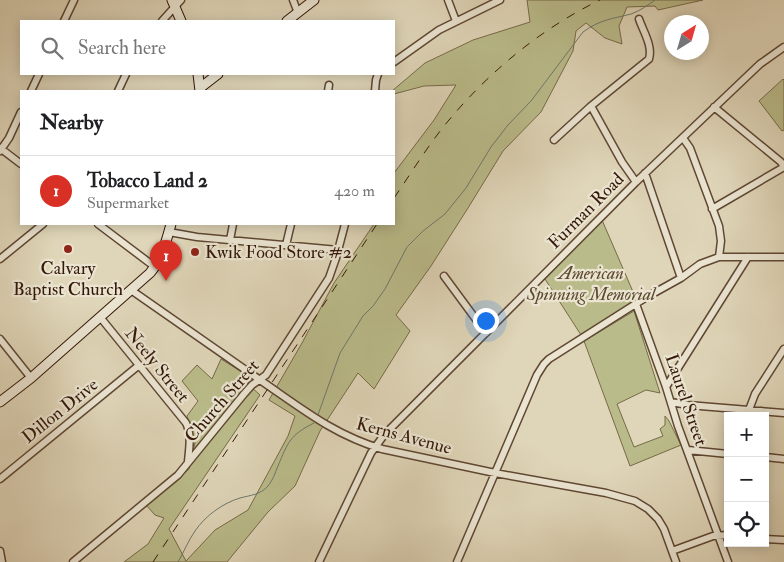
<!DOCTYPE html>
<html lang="en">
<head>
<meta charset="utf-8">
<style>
  body { margin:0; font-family:"IM FELL Double Pica",serif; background:#f2f2f2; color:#202124 }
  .controls { position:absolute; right:15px; bottom:15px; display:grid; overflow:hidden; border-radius:0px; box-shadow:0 2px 12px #0003 }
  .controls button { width:45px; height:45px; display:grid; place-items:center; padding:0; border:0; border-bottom:1px solid #e0e0e0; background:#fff; color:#202124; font:25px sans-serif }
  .compass { position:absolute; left:664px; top:15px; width:45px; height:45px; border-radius:50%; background:#fff; box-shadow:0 2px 12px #0003; rotate:37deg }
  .you { position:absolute; left:485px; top:320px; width:18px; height:18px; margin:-12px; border:4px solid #fff; border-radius:50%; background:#1a73e8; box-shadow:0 0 0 8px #1a73e833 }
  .badge { display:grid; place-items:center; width:32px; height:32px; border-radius:50%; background:#d93025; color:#fff; font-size:16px; font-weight:700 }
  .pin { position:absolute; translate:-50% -41px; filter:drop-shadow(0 1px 2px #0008) }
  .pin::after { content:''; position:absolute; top:26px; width:18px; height:15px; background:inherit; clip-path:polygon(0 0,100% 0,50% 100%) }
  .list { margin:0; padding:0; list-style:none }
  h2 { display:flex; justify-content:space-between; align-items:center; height:65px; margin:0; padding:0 20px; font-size:21px }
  h2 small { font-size:16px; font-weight:400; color:#757577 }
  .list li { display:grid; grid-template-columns:32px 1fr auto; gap:15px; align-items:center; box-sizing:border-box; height:70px; padding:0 20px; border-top:1px solid #e0e0e0 }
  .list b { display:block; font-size:19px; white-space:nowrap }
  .list p { margin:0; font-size:16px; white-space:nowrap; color:#757577 }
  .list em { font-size:16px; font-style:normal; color:#757577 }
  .icon { flex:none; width:28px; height:28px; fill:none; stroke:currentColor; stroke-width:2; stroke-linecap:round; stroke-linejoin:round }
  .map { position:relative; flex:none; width:784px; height:562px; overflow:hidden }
  .search { position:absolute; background:#fff; box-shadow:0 2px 12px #0003; left:20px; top:20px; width:375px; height:55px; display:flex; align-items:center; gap:12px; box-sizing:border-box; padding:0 18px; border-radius:0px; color:#757577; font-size:19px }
  .panel { position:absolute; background:#fff; box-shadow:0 2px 12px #0003; left:20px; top:90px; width:375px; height:135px; border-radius:0px }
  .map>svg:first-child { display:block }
  .green { fill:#babb8a; stroke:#776a48 }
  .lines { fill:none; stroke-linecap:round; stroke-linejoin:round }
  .stream { stroke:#6d786e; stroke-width:1 }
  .street-casing { stroke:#5f4733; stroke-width:9 }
  .secondary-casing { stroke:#341807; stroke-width:11 }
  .street { stroke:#eae4d1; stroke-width:6 }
  .secondary { stroke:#eae4d1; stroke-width:9 }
  .rail { stroke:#341807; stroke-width:1; stroke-dasharray:9 9; stroke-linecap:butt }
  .poi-dot { fill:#8f2418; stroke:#eae4d1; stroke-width:2 }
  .labels { text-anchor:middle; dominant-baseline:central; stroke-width:4.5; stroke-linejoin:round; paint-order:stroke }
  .street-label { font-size:18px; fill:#341807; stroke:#eae4d1 }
  .poi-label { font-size:18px; fill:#341807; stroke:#eae4d1; text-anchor:start }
  .park-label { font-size:18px; font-style:italic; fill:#5c492e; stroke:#eae4d1 }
</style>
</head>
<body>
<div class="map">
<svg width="784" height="562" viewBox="0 0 784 562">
  <rect width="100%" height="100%" fill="#dfd5b8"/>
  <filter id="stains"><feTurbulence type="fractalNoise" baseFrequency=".004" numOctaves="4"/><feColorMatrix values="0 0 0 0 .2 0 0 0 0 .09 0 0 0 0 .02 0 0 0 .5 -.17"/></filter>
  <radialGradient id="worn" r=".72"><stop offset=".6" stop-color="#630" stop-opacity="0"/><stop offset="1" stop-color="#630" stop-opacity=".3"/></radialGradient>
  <path class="green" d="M527,0H703L658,10L655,6L627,7L619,26L622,44L605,38L586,23L576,31L573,51L541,112L503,151L468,208L431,266L396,315L410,331L374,389L358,373L320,431L295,486L268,512L227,562H124L148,544L164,518L155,515L146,505L189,469L195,443L187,416L198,401L182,381L197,365L212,379L221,359L247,375L249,385L260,395L169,529L186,561L215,530L248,510L288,436L295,416L269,400L302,343L334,283L374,224H394V173L434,120L456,85L424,86L394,94V91H392L425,63L473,40L530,22Z
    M783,79L784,80V130L782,131L759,101Z
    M602,220L637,301L581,335L545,279Z
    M634,311L660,393L646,390L617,404L634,447L663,436L660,429L665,425V416L669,421L681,445L630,466L584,341Z"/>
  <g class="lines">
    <path class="stream" d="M318,415L340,353L363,316L373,306L385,289L407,247L423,231L445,214L466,188L491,147L508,125L531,101L583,32C601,19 612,19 631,14C640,11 648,5 655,0
      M178,562C184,552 188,541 195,531C205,516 223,503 240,498C251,495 260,495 268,486C273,480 275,473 278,466C288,442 290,435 314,423"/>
    <defs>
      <path id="street" d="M293,0L298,13
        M448,0L456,21
        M64,21L74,0
        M162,21L181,0
        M394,62L439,30L500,0
        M31,91L39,74
        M118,91L126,74
        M328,91L329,85
        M375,91L376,80L378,74
        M591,106L622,162L636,182
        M714,107L781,162L784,167
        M683,138L690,148L719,226L721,241L719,257
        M554,140L591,106L649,59C653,46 643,31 639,19
        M0,148L21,164
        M0,151L9,138L21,112
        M645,173L681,278
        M712,209L784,167
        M98,224L155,267
        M169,232L197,237L338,250
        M230,240L233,224
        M286,245L291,224
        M0,259L43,224
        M444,276L486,333
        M131,290C174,320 217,350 260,380C301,408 334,435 382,449L495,473L606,493L635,501L648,509L658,519L664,529L676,562
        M636,304L666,387L678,426L728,562
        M100,317L186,423C192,435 189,449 188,462
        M0,339L31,378
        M666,387L748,257
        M671,402L688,405L784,413
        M749,410L755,394L784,349
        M688,450L728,454
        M765,457L784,459
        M0,479L138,366
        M765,539L784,540
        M0,551L2,562
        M672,551L713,536L728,535
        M73,562L178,475L244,394L252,385L266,375L329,278L336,258L345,224
        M319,562L371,453L384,435L636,182L760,64L784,47
        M457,562L537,375L544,364L549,359L645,298L681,278L700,264L719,257H784"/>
      <path id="secondary" d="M172,0L181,21
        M287,21L314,0
        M198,74L200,91
        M200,88L218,74
        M0,402L31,378L150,273C162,259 166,242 171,224"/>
    </defs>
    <use href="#street" class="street-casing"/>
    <use href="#secondary" class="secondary-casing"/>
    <use href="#street" class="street"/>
    <use href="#secondary" class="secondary"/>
    <path class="rail" d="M394,198C412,172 428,145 449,120C490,71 542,28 600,0
      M153,562L377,224"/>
  </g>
  <g class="poi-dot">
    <circle cx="68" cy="249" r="5"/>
    <circle cx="195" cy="252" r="5"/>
  </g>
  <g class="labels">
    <g class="street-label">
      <text transform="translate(586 211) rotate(-45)">Furman Road</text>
      <text transform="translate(157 365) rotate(51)">Neely Street</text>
      <text transform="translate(686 400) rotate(71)">Laurel Street</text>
      <text transform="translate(222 401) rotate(-49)">Church Street</text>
      <text transform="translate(60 411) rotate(-39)">Dillon Drive</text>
      <text transform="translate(404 436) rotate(15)">Kerns Avenue</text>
    </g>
    <g class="poi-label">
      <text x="205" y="252">Kwik Food Store #2</text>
      <text x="68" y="268" text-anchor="middle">Calvary<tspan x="68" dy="21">Baptist Church</tspan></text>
    </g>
    <g class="park-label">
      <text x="591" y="273">American<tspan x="591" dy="21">Spinning Memorial</tspan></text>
    </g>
  </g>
  <rect width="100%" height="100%" filter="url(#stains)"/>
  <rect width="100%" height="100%" fill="url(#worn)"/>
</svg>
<div class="controls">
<button>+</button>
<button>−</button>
<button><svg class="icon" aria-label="locate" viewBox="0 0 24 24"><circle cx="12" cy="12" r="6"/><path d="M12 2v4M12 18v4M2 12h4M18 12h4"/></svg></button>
</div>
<svg class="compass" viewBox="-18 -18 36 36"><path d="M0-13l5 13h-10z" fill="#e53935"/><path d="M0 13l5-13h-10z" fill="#757577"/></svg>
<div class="you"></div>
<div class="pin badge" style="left:166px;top:281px">1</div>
<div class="search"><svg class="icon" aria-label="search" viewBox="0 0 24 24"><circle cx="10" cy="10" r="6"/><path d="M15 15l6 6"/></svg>Search here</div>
<section class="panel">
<h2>Nearby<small></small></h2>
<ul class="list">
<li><span class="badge">1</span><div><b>Tobacco Land 2</b><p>Supermarket</p></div><em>420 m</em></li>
</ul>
</section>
</div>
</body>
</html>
